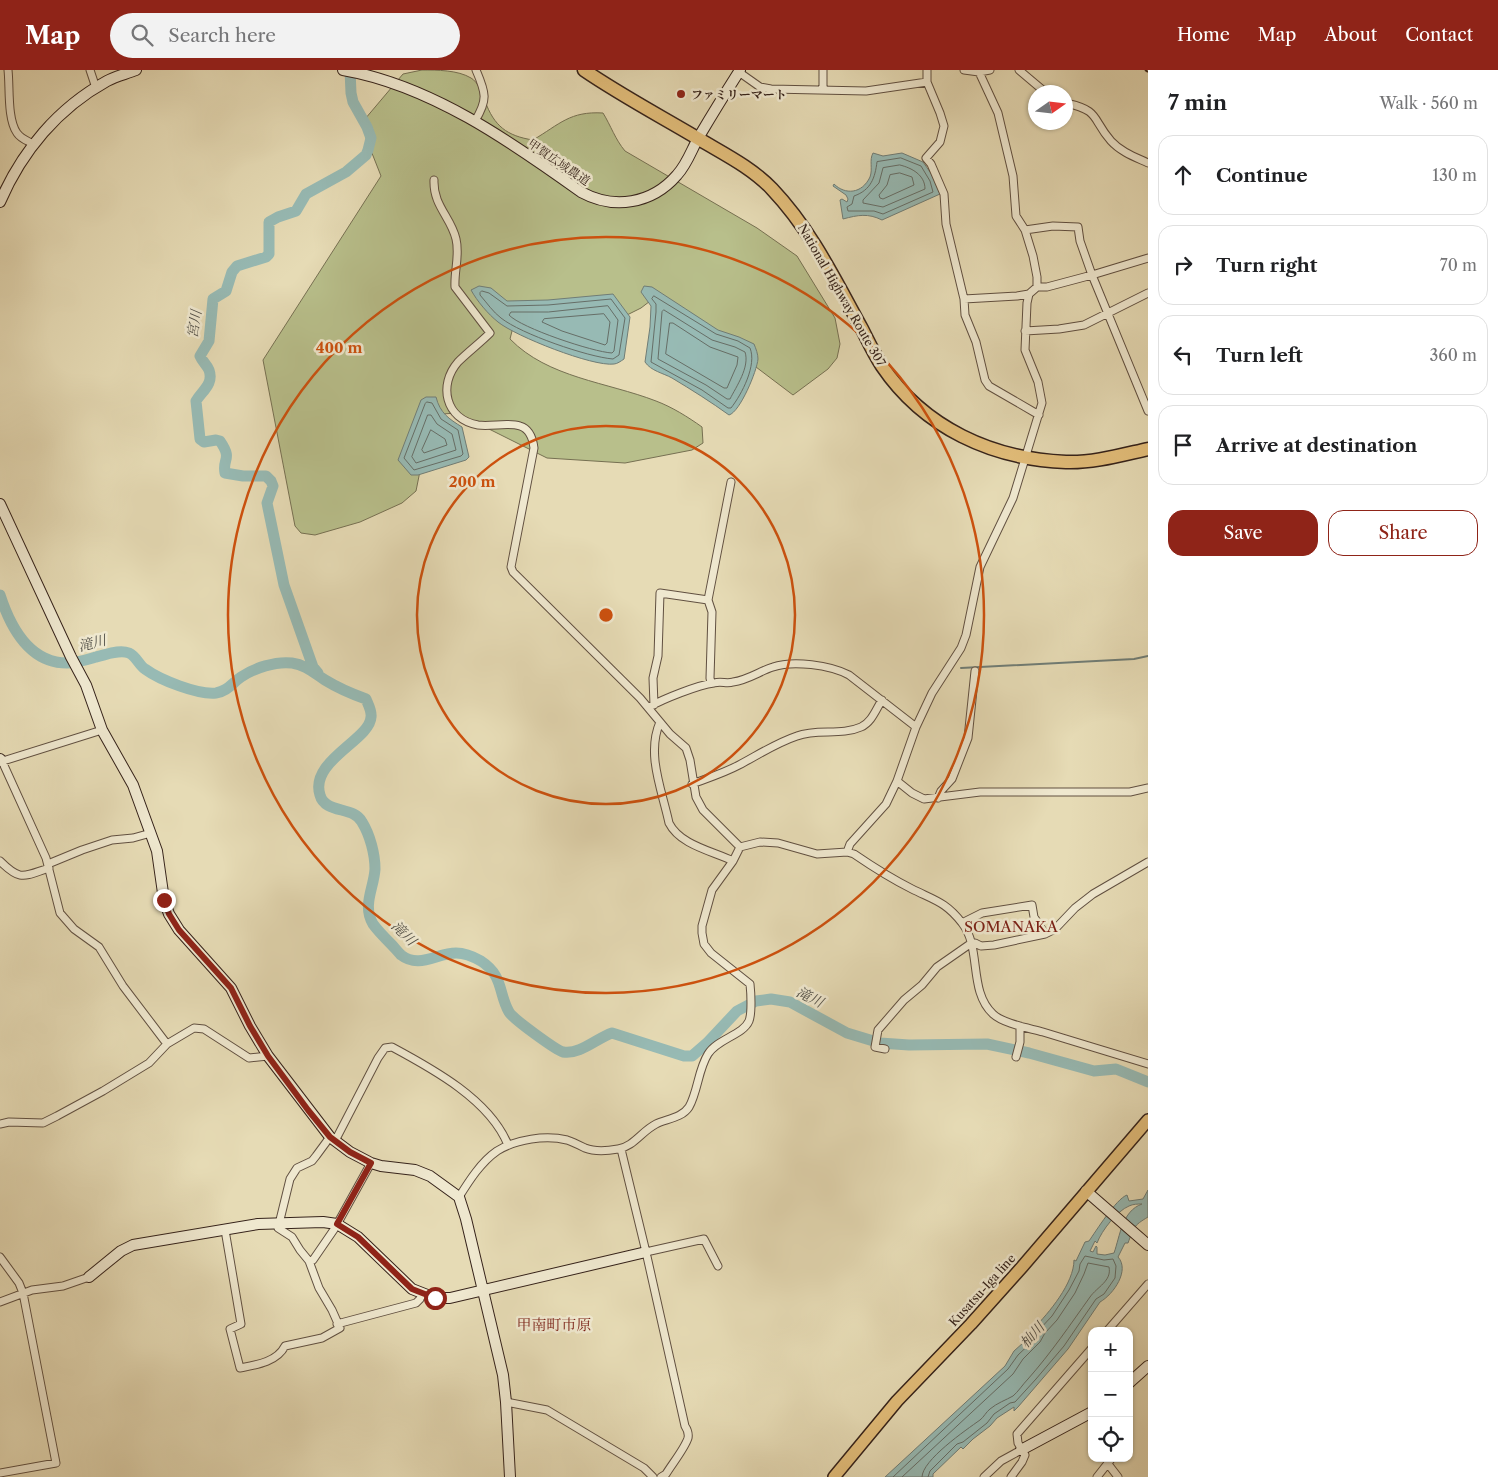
<!DOCTYPE html>
<html lang="en">
<head>
<meta charset="utf-8">
<style>
  body { margin:0; font-family:"Libre Caslon Text","Noto Serif JP",serif; background:#f2f2f2; color:#202124 }
  .controls { position:absolute; right:15px; bottom:15px; display:grid; overflow:hidden; border-radius:10px; box-shadow:0 1px 4px #0004 }
  .controls button { width:45px; height:45px; display:grid; place-items:center; padding:0; border:0; border-bottom:1px solid #e0e0e0; background:#fff; color:#202124; font:25px sans-serif }
  .compass { position:absolute; left:1028px; top:15px; width:45px; height:45px; border-radius:50%; background:#fff; box-shadow:0 1px 4px #0004; rotate:76deg }
  .stop { position:absolute; width:15px; height:15px; margin:-11px; border:4px solid #8f2418; border-radius:50%; background:#fff }
  .stop.end { background:#8f2418; border-color:#fff; box-shadow:0 1px 5px #0008 }
  .list { margin:0; padding:0; list-style:none }
  h2 { display:flex; justify-content:space-between; align-items:center; height:65px; margin:0; padding:0 20px; font-size:21px }
  h2 small { font-size:16px; font-weight:400; color:#757577 }
  .list li { display:grid; grid-template-columns:32px 1fr auto; gap:15px; align-items:center; box-sizing:border-box; height:80px; margin:0 10px 10px; padding:0 10px; border:1px solid #e0e0e0; border-radius:15px }
  .list b { display:block; font-size:19px; white-space:nowrap }
  .list em { font-size:16px; font-style:normal; color:#757577 }
  .actions { display:flex; gap:10px; padding:15px 20px }
  .actions a { flex:1; padding:11px 0; border:1px solid #8f2418; border-radius:15px; text-align:center; font-size:18px; color:#8f2418 }
  .actions .main { background:#8f2418; color:#fff }
  .icon { flex:none; width:28px; height:28px; fill:none; stroke:currentColor; stroke-width:2; stroke-linecap:round; stroke-linejoin:round }
  .map { position:relative; flex:none; width:1148px; height:1407px; overflow:hidden }
  header { display:flex; align-items:center; gap:30px; box-sizing:border-box; height:70px; padding:0 25px; background:#8f2418; color:#fff }
  header strong { font-size:24px }
  nav { display:flex; gap:28px; margin-inline-start:auto; font-size:18px }
  .search { width:350px; height:45px; background:#f2f2f2; display:flex; align-items:center; gap:12px; box-sizing:border-box; padding:0 18px; border-radius:28px; color:#757577; font-size:19px }
  main { display:flex }
  aside { flex:1; background:#fff }
  .map>svg:first-child { display:block }
  .green { fill:#b8bf8b; stroke:#767052 }
  .water { fill:#97bab4; stroke:#707d76; fill-rule:evenodd }
  .lines { fill:none; stroke-linecap:round; stroke-linejoin:round }
  .shore { stroke:#666e67; stroke-width:1 }
  .stream { stroke:#707d76; stroke-width:2 }
  .river { stroke:#97bab4; stroke-width:11 }
  .street-casing { stroke:#615041; stroke-width:9 }
  .secondary-casing { stroke:#35221a; stroke-width:12 }
  .primary-casing { stroke:#35221a; stroke-width:14 }
  .highway-casing { stroke:#35221a; stroke-width:15 }
  .street { stroke:#efe8cf; stroke-width:7 }
  .secondary { stroke:#efe8cf; stroke-width:10 }
  .primary { stroke:#e3be7a; stroke-width:11 }
  .highway { stroke:#e3be7a; stroke-width:12 }
  .rail { stroke:#35221a; stroke-width:2; stroke-dasharray:9 9; stroke-linecap:butt }
  .route { stroke:#8f2418; stroke-width:6 }
  .ring { fill:none; stroke:#cd510e; stroke-width:2.5 }
  .poi-dot { fill:#8f2418; stroke:#efe8cf; stroke-width:2 }
  .labels { text-anchor:middle; dominant-baseline:central; stroke-width:5; stroke-linejoin:round; paint-order:stroke }
  .poi-label { font-size:12px; font-weight:bold; fill:#35221a; stroke:#efe8cf; text-anchor:start }
  .street-label { font-size:12px; fill:#35221a; stroke:#efe8cf }
  .water-label { font-size:14px; font-style:italic; fill:#525048; stroke:#efe8cf }
  .quarter-label { font-size:15px; fill:#7a1f14; stroke:#efe8cf }
  .centre { fill:#cd510e; stroke:#efe8cf; stroke-width:2.5 }
  .ring-label { font-size:15px; text-anchor:middle; font-weight:bold; fill:#cd510e; stroke:#efe8cf; stroke-width:5; stroke-linejoin:round; paint-order:stroke }
</style>
</head>
<body>
<header>
<strong>Map</strong>
<div class="search"><svg class="icon" aria-label="search" viewBox="0 0 24 24"><circle cx="10" cy="10" r="6"/><path d="M15 15l6 6"/></svg>Search here</div>
<nav><a>Home</a><a>Map</a><a>About</a><a>Contact</a></nav>
</header>
<main>
<div class="map">
<svg width="1148" height="1407" viewBox="0 0 1148 1407">
  <rect width="100%" height="100%" fill="#e6dbb5"/>
  <filter id="stains"><feTurbulence type="fractalNoise" baseFrequency=".004" numOctaves="4"/><feColorMatrix values="0 0 0 0 .2 0 0 0 0 .09 0 0 0 0 .02 0 0 0 .5 -.17"/></filter>
  <radialGradient id="worn" r=".72"><stop offset=".6" stop-color="#630" stop-opacity="0"/><stop offset="1" stop-color="#630" stop-opacity=".3"/></radialGradient>
  <path class="green" d="M422,0C437,0 458,0 471,8C478,12 482,23 485,31C494,56 507,66 533,70C560,54 570,41 603,43C611,56 615,69 625,81L757,158L797,186L835,248L840,274L837,288L828,299L793,325L662,226L654,228L641,238L623,247L513,257L510,269C548,308 607,312 656,331C672,337 688,347 702,357L703,373L692,380L625,393L547,388L457,343L442,344L423,386L416,421L402,433L360,452L315,465L301,463L295,456L263,290L381,106L366,68L365,49L403,4Z"/>
  <path class="water" d="M873,83L883,86L902,83L923,92L935,109L940,124L882,150C868,143 858,145 843,149L840,130L842,129L847,132L848,129L846,125L833,116L834,114C845,125 862,124 870,107C873,99 869,90 873,83Z
    M479,216L491,218L507,231L548,230L613,224L630,247L624,289C621,291 617,294 614,294C593,297 515,266 498,252C488,244 477,231 471,220Z
    M644,216L652,217L718,260L739,267L754,274C756,279 758,284 758,289C757,301 740,342 729,345C711,332 692,320 672,308C663,303 651,301 645,292L650,257L651,236L641,222Z
    M426,327H436C440,343 449,349 462,357L469,387L466,390L418,405H411L398,390L421,330Z
    M1148,1120V1147C1133,1156 1134,1157 1128,1173H1125L1118,1187C1130,1200 1114,1224 1100,1232L1068,1279L1018,1337L1014,1341V1337L997,1348L990,1356L973,1369L963,1379L961,1377L933,1404V1407H885L1005,1296L1014,1281L1033,1264V1259C1049,1243 1074,1213 1074,1190L1076,1191L1085,1172L1089,1171C1096,1161 1116,1129 1127,1125L1129,1131L1143,1129ZM1142,1134C1122,1141 1120,1166 1114,1183L1105,1185L1097,1184V1177L1096,1176L1093,1182L1090,1181L1095,1171L1097,1173C1102,1160 1117,1141 1129,1136C1133,1134 1138,1134 1142,1134Z"/>
  <g class="lines">
    <path class="shore" d="M901,88L921,96L930,111L933,122L883,144L874,141H848L847,137L852,134L854,126C871,120 875,108 877,92Z
      M900,95C912,98 925,105 925,119L883,137L863,133V130L879,113L883,98Z
      M900,103L912,107L914,115L883,129L880,128L879,125L887,115L890,105Z
      M482,221L489,223L507,236L548,235L611,229L625,248L619,285L613,289C588,287 521,264 501,248C493,242 487,233 480,225V223Z
      M654,226L716,264L738,271L750,278C757,295 742,324 731,338H728L702,320L651,292L656,242V234L652,229Z
      M608,236L618,250L614,281L612,283C593,282 521,258 509,245L511,242H548Z
      M664,240L712,270L735,277L745,282C750,297 736,317 730,329H727L706,315L658,289L662,242Z
      M604,244L610,252L607,273L605,275L562,261L542,252L544,249Z
      M670,253H673L710,277L738,287L737,295L727,318H724L666,284Z
      M427,332L432,333L441,349L458,360L463,384L461,386L414,400L404,388L425,334Z
      M428,345H431L437,354L452,364L456,380L416,393L412,387Z
      M431,360L445,369L447,375L424,383L422,380Z
      M893,1407L1008,1299L1018,1285L1036,1268L1038,1261L1052,1246L1069,1220L1079,1201L1080,1194L1085,1186L1104,1190L1113,1189L1116,1196L1115,1208L1104,1224L1096,1229L1064,1276L1036,1309L1015,1332L1010,1333L994,1344L987,1353L963,1372L957,1374L930,1401L928,1407
      M902,1407L1013,1304L1023,1289L1040,1272L1045,1263L1057,1250L1075,1223L1084,1204L1088,1193L1109,1197C1112,1211 1097,1217 1090,1227C1070,1255 1051,1283 1028,1309C1023,1314 1018,1322 1013,1326C1006,1330 997,1333 990,1339C986,1342 984,1347 980,1350C966,1360 922,1390 922,1407"/>
    <path class="stream" d="M961,598L1134,589L1148,586"/>
    <path class="river" d="M0,525C10,556 29,593 67,593C77,593 86,590 96,587C106,585 119,579 129,583C136,586 139,595 145,599C160,610 198,625 216,623C228,621 232,613 241,607C254,598 276,591 292,593C306,595 314,603 325,610C338,618 352,624 366,629C368,634 372,641 371,647C370,670 309,691 320,725C325,744 354,736 362,752C370,765 375,784 375,799C374,818 362,835 373,854C378,861 385,868 391,874C394,877 398,882 401,885C419,899 437,883 456,883C464,883 474,887 481,891C504,906 498,923 509,942C513,949 556,980 563,982C580,985 597,968 612,963L684,986H692L707,973L737,941L756,931L771,929L790,932L847,963L880,973L909,975L987,974L1029,983L1094,1001L1116,999L1148,1012
      M318,603L313,597L284,515L267,433L273,416L271,411L266,406H243L225,403C222,388 233,390 220,371L216,370L204,372L200,369L196,331C202,321 214,314 209,300C207,295 202,291 200,286L209,271L213,229L226,221L232,202L237,196L266,187L269,184V152L278,147L296,141L306,124L346,102L366,85L368,80L371,68L367,57L353,32L351,23L350,0"/>
    <defs>
      <path id="street" d="M8,0C10,17 7,49 17,63C21,69 28,71 33,74
        M90,0L96,18
        M927,0V12L940,43L944,56L940,72L926,88L931,94L944,124L946,154L964,229L965,245L976,272L985,310L989,316L1039,345
        M964,0L979,2L990,0
        M1019,0L1045,22
        M979,2L998,43L1013,106L1016,146L1025,160L1033,186L1037,207V217
        M743,5L760,17L771,19L866,21L927,12
        M823,20V0
        M1066,33C1101,41 1091,48 1111,71C1121,82 1135,87 1148,93
        M475,51C488,30 486,23 476,0
        M434,110C433,136 451,147 456,169C460,185 454,201 455,217L490,263C480,273 468,282 458,292C438,315 445,349 478,355C491,357 508,352 520,356C530,359 533,370 534,378L511,497L513,502L640,628L670,664L686,678L690,690L696,727L703,740L740,777
        M1025,160L1053,156L1078,157L1080,171L1092,205L1148,341
        M964,229L1017,226L1029,224
        M1025,261L1059,259L1084,255L1148,223
        M711,613L710,608L712,542L708,530L731,412
        M654,635L653,608L658,586L660,523L708,530
        M649,637C663,629 698,615 714,613C721,611 727,614 733,612C748,610 760,601 773,597C793,590 830,595 849,605L916,657
        M660,652C646,684 662,720 669,753C680,775 712,781 733,791
        M2,691L46,788L60,843L74,859L99,877L123,916L167,974
        M0,692L102,660
        M897,711L912,723L924,729L980,722H1130L1148,718
        M692,714C708,708 724,703 739,695C758,685 776,673 797,666C817,658 841,666 861,657C872,652 876,639 882,630
        M938,728L941,721L952,709L968,668L975,601
        M847,782L850,774L886,734L897,711L916,657L932,623L961,578L966,565L980,497L1013,428L1042,333L1038,312L1025,280L1027,233L1029,224L1037,217H1047L1092,205L1148,188
        M0,791C21,812 24,806 49,798
        M48,794L82,780L112,770L133,768L151,763
        M962,853L982,843L1032,835L1034,847L1045,864
        M885,979L875,977L878,960L904,930L922,915L937,897L970,874L975,873L981,876L994,875L1045,864L1055,859L1075,838L1093,824L1148,792
        M1016,987L1020,972V956
        M0,1054L9,1052L43,1053L57,1046L103,1021L149,993L167,974L194,958L204,959L249,988L268,986
        M335,1071L378,988L385,978L392,977C433,999 490,1030 508,1075
        M621,1079L646,1182L704,1169L718,1196
        M459,1127C469,1111 481,1092 497,1081C516,1069 546,1065 567,1070C573,1072 579,1075 585,1078C595,1082 607,1081 618,1079C633,1077 642,1061 656,1054C666,1049 682,1048 689,1037C698,1021 698,1000 708,984C717,969 743,965 749,951C752,943 751,923 750,914L711,883L704,874L702,863V856L712,820L733,791L740,777L760,772L778,773L817,784L847,782L854,784C873,797 892,809 912,819C934,830 946,832 962,853C982,878 968,921 993,944C1004,954 1029,958 1043,962C1078,973 1113,983 1148,994
        M225,1160L241,1254L230,1259L240,1298C256,1295 277,1292 285,1276L322,1268L340,1258L332,1240L319,1218L309,1191L300,1180L292,1167L278,1158L290,1109L297,1098L312,1091L316,1086L330,1067
        M646,1182L685,1356C687,1359 689,1363 688,1368C685,1378 672,1394 666,1404L661,1407
        M0,1187L19,1213L23,1223L56,1393L0,1403
        M309,1191L313,1190L335,1158L371,1093
        M0,1232L32,1220L63,1216L89,1207
        M337,1254L416,1233L420,1229L422,1224
        M1107,1261L1148,1214
        M506,1332L547,1340L644,1398L653,1407
        M1108,1394L1118,1407
        M984,1407L1001,1391L1021,1380
        M1011,1407L1022,1392L1025,1385L1018,1373L1017,1364L1092,1278
        M1097,1407L1112,1388"/>
      <path id="secondary" d="M343,0C430,15 510,71 581,122C614,140 652,134 677,105C688,93 692,78 700,65C713,43 726,22 740,0
        M0,132C22,81 58,38 107,11C116,6 126,4 136,0
        M0,434L71,587L86,615L102,660L133,715L157,781L164,830L169,844L179,860L231,918L250,956L268,986L330,1067L350,1082L371,1093L381,1096L415,1100L430,1106L459,1127L466,1149L503,1305L506,1332L510,1407
        M0,689L2,691
        M1086,1121L1148,1175
        M89,1207L121,1181L133,1175L258,1154L323,1152L337,1154L358,1167L412,1219L435,1228H450L646,1182
        M1129,1313L1148,1296
        M1021,1380L1092,1342"/>
      <path id="primary" d="M834,1407L897,1331L971,1254L1022,1197L1148,1050"/>
      <path id="highway" d="M584,0C622,26 664,48 704,72C728,86 753,99 772,119C811,160 835,210 862,259C868,271 874,284 882,296C924,358 992,389 1066,392C1093,393 1121,385 1148,379"/>
    </defs>
    <use href="#street" class="street-casing"/>
    <use href="#secondary" class="secondary-casing"/>
    <use href="#primary" class="primary-casing"/>
    <use href="#highway" class="highway-casing"/>
    <use href="#street" class="street"/>
    <use href="#secondary" class="secondary"/>
    <use href="#primary" class="primary"/>
    <use href="#highway" class="highway"/>
    <path class="rail" d="M1145,0L1148,2"/>
  </g>
  <g class="lines">
    <path class="route" d="M164,830L169,844L179,860L231,918L250,956L268,986L308,1040L330,1067L350,1082L371,1093L337,1154L358,1167L412,1219L435,1228"/>
  </g>
  <g class="ring">
    <circle cx="606" cy="545" r="189"/>
    <circle cx="606" cy="545" r="378"/>
  </g>
  <circle class="poi-dot" cx="681" cy="24" r="5"/>
  <g class="labels">
    <g class="poi-label">
      <text x="691" y="24">ファミリーマート</text>
    </g>
    <g class="street-label">
      <text transform="translate(559 92) rotate(34)">甲賀広域農道</text>
      <text transform="translate(842 225) rotate(60)">National Highway Route 307</text>
      <text transform="translate(982 1220) rotate(-48)">Kusatsu-Iga line</text>
    </g>
    <g class="water-label">
      <text transform="translate(194 254) rotate(-81)">宮川</text>
      <text transform="translate(92 573) rotate(-14)">滝川</text>
      <text transform="translate(404 863) rotate(45)">滝川</text>
      <text transform="translate(810 927) rotate(26)">滝川</text>
      <text transform="translate(1032 1265) rotate(-48)">杣川</text>
    </g>
    <g class="quarter-label">
      <text x="1011" y="856">SOMANAKA</text>
      <text x="554" y="1254">甲南町市原</text>
    </g>
  </g>
  <circle cx="606" cy="545" r="8" class="centre"/>
  <g class="ring-label">
    <text x="339" y="283">400 m</text>
    <text x="472" y="417">200 m</text>
  </g>
  <rect width="100%" height="100%" filter="url(#stains)"/>
  <rect width="100%" height="100%" fill="url(#worn)"/>
</svg>
<div class="controls">
<button>+</button>
<button>−</button>
<button><svg class="icon" aria-label="locate" viewBox="0 0 24 24"><circle cx="12" cy="12" r="6"/><path d="M12 2v4M12 18v4M2 12h4M18 12h4"/></svg></button>
</div>
<svg class="compass" viewBox="-18 -18 36 36"><path d="M0-13l5 13h-10z" fill="#e53935"/><path d="M0 13l5-13h-10z" fill="#757577"/></svg>
<div class="stop" style="left:435px;top:1228px"></div>
<div class="stop end" style="left:164px;top:830px"></div>
</div>
<aside>
<h2>7 min<small>Walk · 560 m</small></h2>
<ul class="list">
<li><svg class="icon" aria-label="ahead" viewBox="0 0 24 24"><path d="M12 20V5M6 11l6-6 6 6"/></svg><div><b>Continue</b></div><em>130 m</em></li>
<li><svg class="icon" aria-label="right" viewBox="0 0 24 24"><path d="M7 20v-9h11M14 6l5 5-5 5"/></svg><div><b>Turn right</b></div><em>70 m</em></li>
<li><svg class="icon" aria-label="left" viewBox="0 0 24 24"><path d="M17 20v-9H6M10 6l-5 5 5 5"/></svg><div><b>Turn left</b></div><em>360 m</em></li>
<li><svg class="icon" aria-label="arrive" viewBox="0 0 24 24"><path d="M6 21V4h12l-3 4 3 4H6"/></svg><div><b>Arrive at destination</b></div></li>
</ul>
<div class="actions"><a class="main">Save</a><a>Share</a></div>
</aside>
</main>
</body>
</html>
